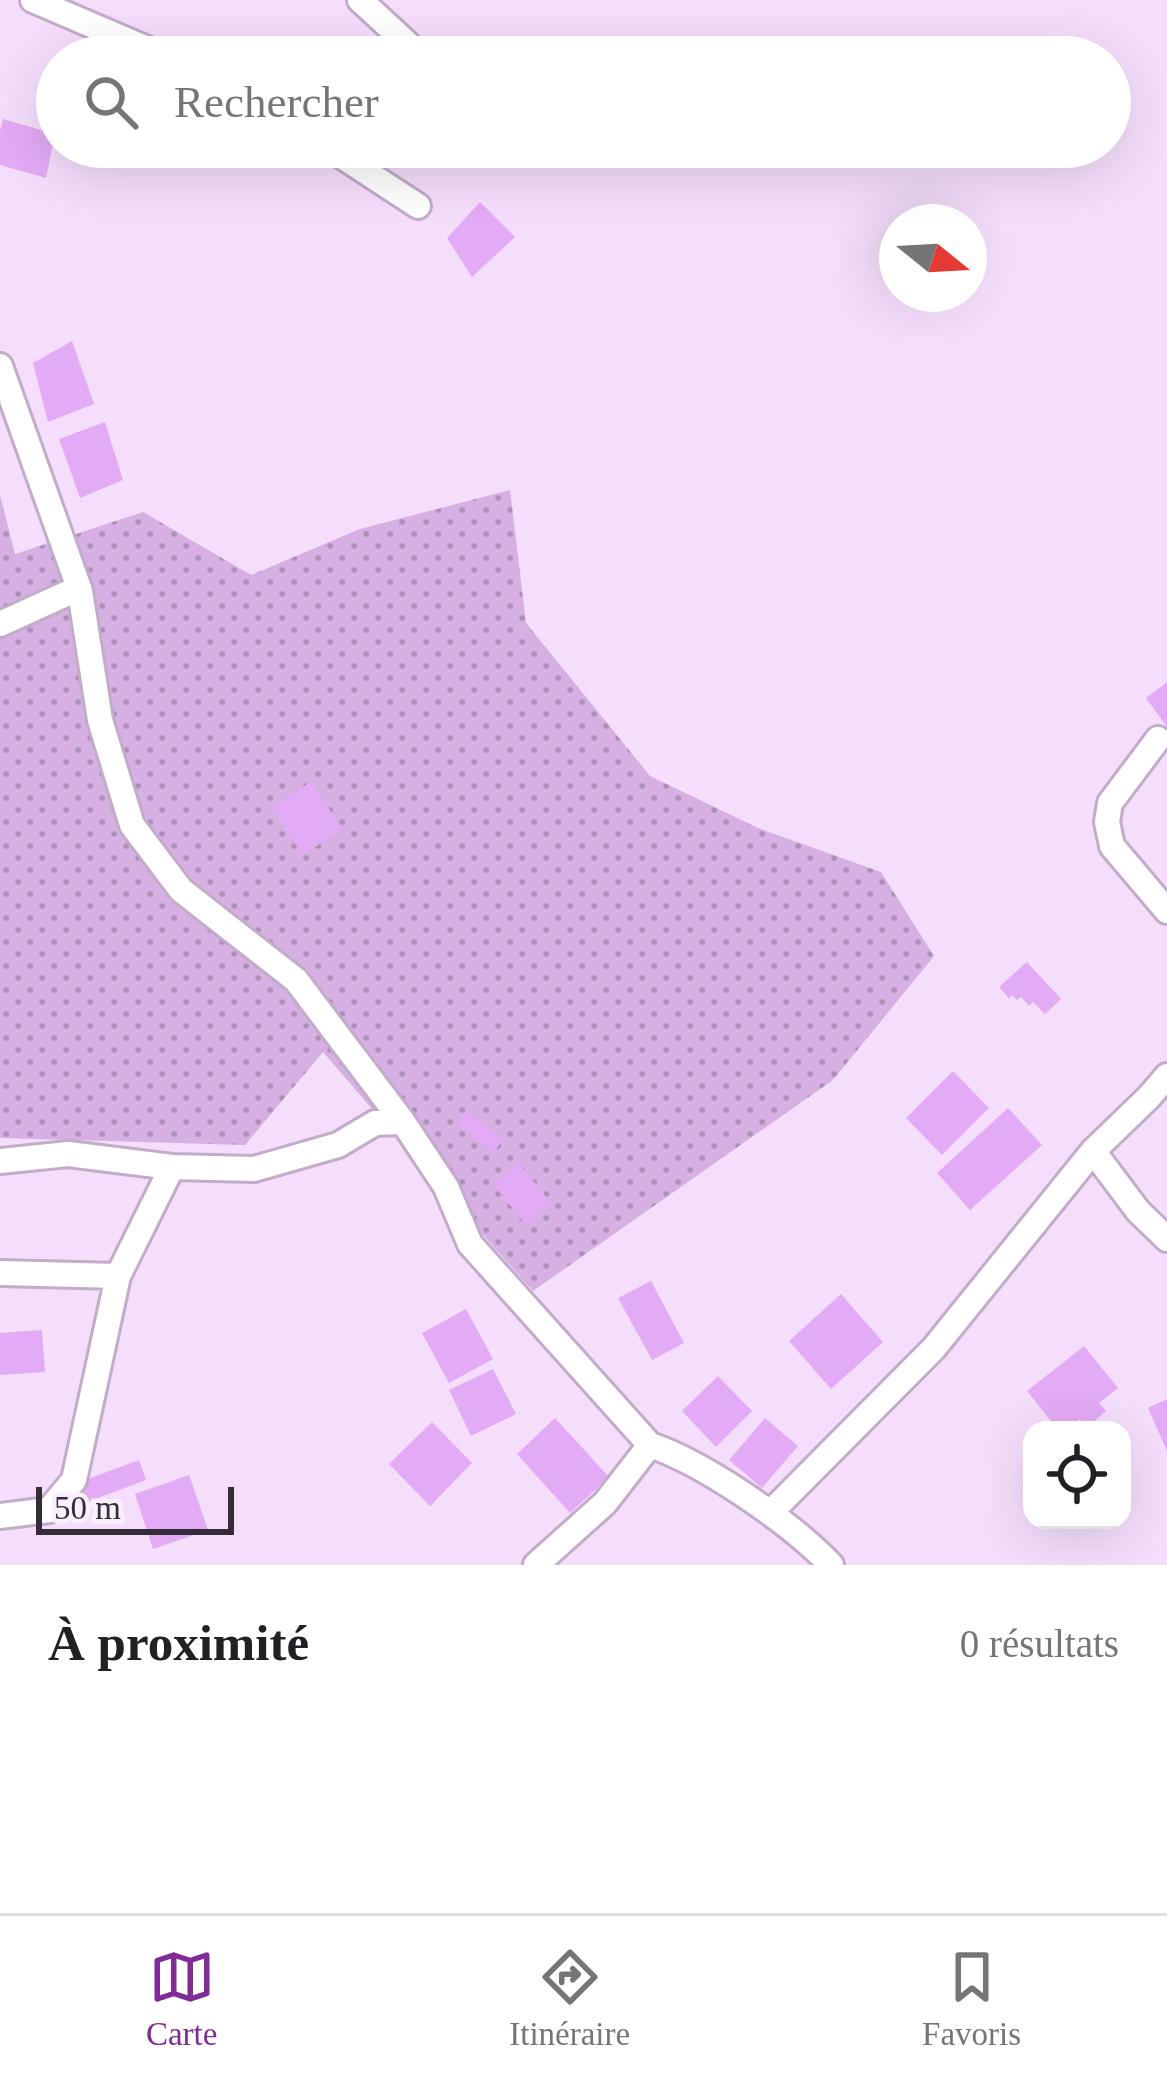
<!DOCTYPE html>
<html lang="fr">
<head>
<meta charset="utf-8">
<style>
  body { margin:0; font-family:"Times New Roman",serif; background:#f6f6f6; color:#202124 }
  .controls { position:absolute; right:36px; bottom:36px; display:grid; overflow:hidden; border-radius:24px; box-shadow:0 12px 48px #0002 }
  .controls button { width:108px; height:108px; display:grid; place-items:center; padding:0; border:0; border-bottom:3px solid #e0e0e0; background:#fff; color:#202124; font:60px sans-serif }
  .compass { position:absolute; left:879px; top:204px; width:108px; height:108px; border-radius:50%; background:#fff; box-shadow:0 12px 48px #0002; rotate:108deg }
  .scale { position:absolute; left:36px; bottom:30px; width:198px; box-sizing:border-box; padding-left:12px; border:6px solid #342c37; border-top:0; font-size:33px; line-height:42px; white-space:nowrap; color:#342c37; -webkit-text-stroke:9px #faf0fd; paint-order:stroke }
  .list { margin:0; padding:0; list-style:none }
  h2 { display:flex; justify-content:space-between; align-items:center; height:156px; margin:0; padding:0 48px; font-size:51px }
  h2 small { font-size:39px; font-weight:400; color:#757577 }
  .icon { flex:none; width:66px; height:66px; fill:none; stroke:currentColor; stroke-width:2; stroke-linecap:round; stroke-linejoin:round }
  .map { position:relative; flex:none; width:1167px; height:1565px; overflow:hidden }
  .search { position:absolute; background:#fff; box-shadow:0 12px 48px #0002; left:36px; right:36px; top:36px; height:132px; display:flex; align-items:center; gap:30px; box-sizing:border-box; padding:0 42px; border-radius:66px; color:#757577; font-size:45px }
  .sheet { height:348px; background:#fff }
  nav { display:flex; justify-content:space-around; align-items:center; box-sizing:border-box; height:168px; border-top:3px solid #e0e0e0; background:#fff; font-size:33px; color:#757577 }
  nav a { display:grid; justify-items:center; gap:6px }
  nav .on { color:#812b99 }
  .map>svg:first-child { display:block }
  .grass { fill:url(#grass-dots) }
  .building { fill:#e3aaf5 }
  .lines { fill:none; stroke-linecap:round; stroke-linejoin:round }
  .minor-casing { stroke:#c2acc9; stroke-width:30 }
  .minor { stroke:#fff; stroke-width:24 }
</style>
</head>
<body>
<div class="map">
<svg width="1167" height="1565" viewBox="0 0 1167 1565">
  <defs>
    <pattern id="grass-dots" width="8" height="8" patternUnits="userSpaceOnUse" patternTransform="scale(3)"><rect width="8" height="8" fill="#d6b0e2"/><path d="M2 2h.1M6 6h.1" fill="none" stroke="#ae8fb8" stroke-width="1.8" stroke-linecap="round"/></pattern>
  </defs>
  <rect width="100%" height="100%" fill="#f5defc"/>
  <path class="grass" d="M510,490L526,623L650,776L758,828L881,872L934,956L833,1080L533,1291L416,1160L323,1052L245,1145L0,1138V495L15,554L143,512L251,575L360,529Z"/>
  <path class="building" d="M3,119L55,134L46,178L0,165V131Z
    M480,202L515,237L472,277L447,238Z
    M72,341L94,404L48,422L33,363Z
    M105,422L123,480L80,498L59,439Z
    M1167,682V727L1146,698Z
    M312,781L342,830L302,855L272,807Z
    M1027,962L1061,999L1045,1014L1033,1002L1029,1006L1021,997L1017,1000L1012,995L1009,998L999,987Z
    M953,1071L989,1108L942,1155L906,1118Z
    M1008,1108L1042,1145L970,1210L937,1173Z
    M466,1112L504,1138L494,1152L457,1125Z
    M519,1163L552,1204L526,1225L493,1184Z
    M651,1281L684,1343L652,1360L618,1298Z
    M841,1294L883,1342L831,1389L789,1341Z
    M466,1309L493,1359L449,1383L422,1333Z
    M42,1330L45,1372L0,1375V1333Z
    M1084,1346L1118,1388L1099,1403L1106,1411L1086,1428L1080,1419L1067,1430H1058L1027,1391Z
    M493,1369L516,1414L471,1436L449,1390Z
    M718,1376L752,1411L716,1447L682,1411Z
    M1167,1399V1451L1148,1408Z
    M555,1418L609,1477L570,1513L517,1454Z
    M765,1418L798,1446L762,1488L729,1460Z
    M432,1422L472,1463L430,1506L389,1464Z
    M139,1460L146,1480L79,1505L72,1485Z
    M189,1475L208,1530L153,1549L135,1494Z"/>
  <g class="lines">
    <defs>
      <path id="minor" d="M33,0L166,57
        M360,0L412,48
        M328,147L418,206
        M0,366L80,591L100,720L132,825L181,890L296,980L403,1122
        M0,624L79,588
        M1158,739L1110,803L1107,822L1112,846L1167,911
        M1167,1076L1149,1097L1093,1151L1138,1211L1167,1239
        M0,1161L68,1154L172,1167L254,1169L338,1145L375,1123L403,1122L446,1187L470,1244L650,1445
        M0,1273L118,1276
        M770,1513L934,1348L1093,1151
        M0,1516L49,1510L74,1480L118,1276L172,1167
        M536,1565L605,1503L650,1445C704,1463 791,1523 831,1565"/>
    </defs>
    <use href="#minor" class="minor-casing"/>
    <use href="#minor" class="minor"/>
  </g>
</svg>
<div class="controls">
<button><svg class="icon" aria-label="locate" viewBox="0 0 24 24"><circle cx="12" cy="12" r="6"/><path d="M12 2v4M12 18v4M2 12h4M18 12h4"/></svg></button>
</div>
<svg class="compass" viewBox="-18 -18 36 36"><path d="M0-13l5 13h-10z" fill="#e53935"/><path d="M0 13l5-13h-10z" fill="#757577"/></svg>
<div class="scale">50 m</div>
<div class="search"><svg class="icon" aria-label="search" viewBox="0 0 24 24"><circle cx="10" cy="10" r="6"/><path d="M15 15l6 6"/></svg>Rechercher</div>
</div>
<section class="sheet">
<h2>À proximité<small>0 résultats</small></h2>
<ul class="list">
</ul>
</section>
<nav>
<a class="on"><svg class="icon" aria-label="map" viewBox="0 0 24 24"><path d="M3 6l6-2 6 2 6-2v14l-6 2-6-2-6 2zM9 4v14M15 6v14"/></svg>Carte</a>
<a><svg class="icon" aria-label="directions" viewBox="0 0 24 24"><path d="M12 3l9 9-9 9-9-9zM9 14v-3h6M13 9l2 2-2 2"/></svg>Itinéraire</a>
<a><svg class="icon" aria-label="saved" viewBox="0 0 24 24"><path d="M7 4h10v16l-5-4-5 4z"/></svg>Favoris</a>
</nav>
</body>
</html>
